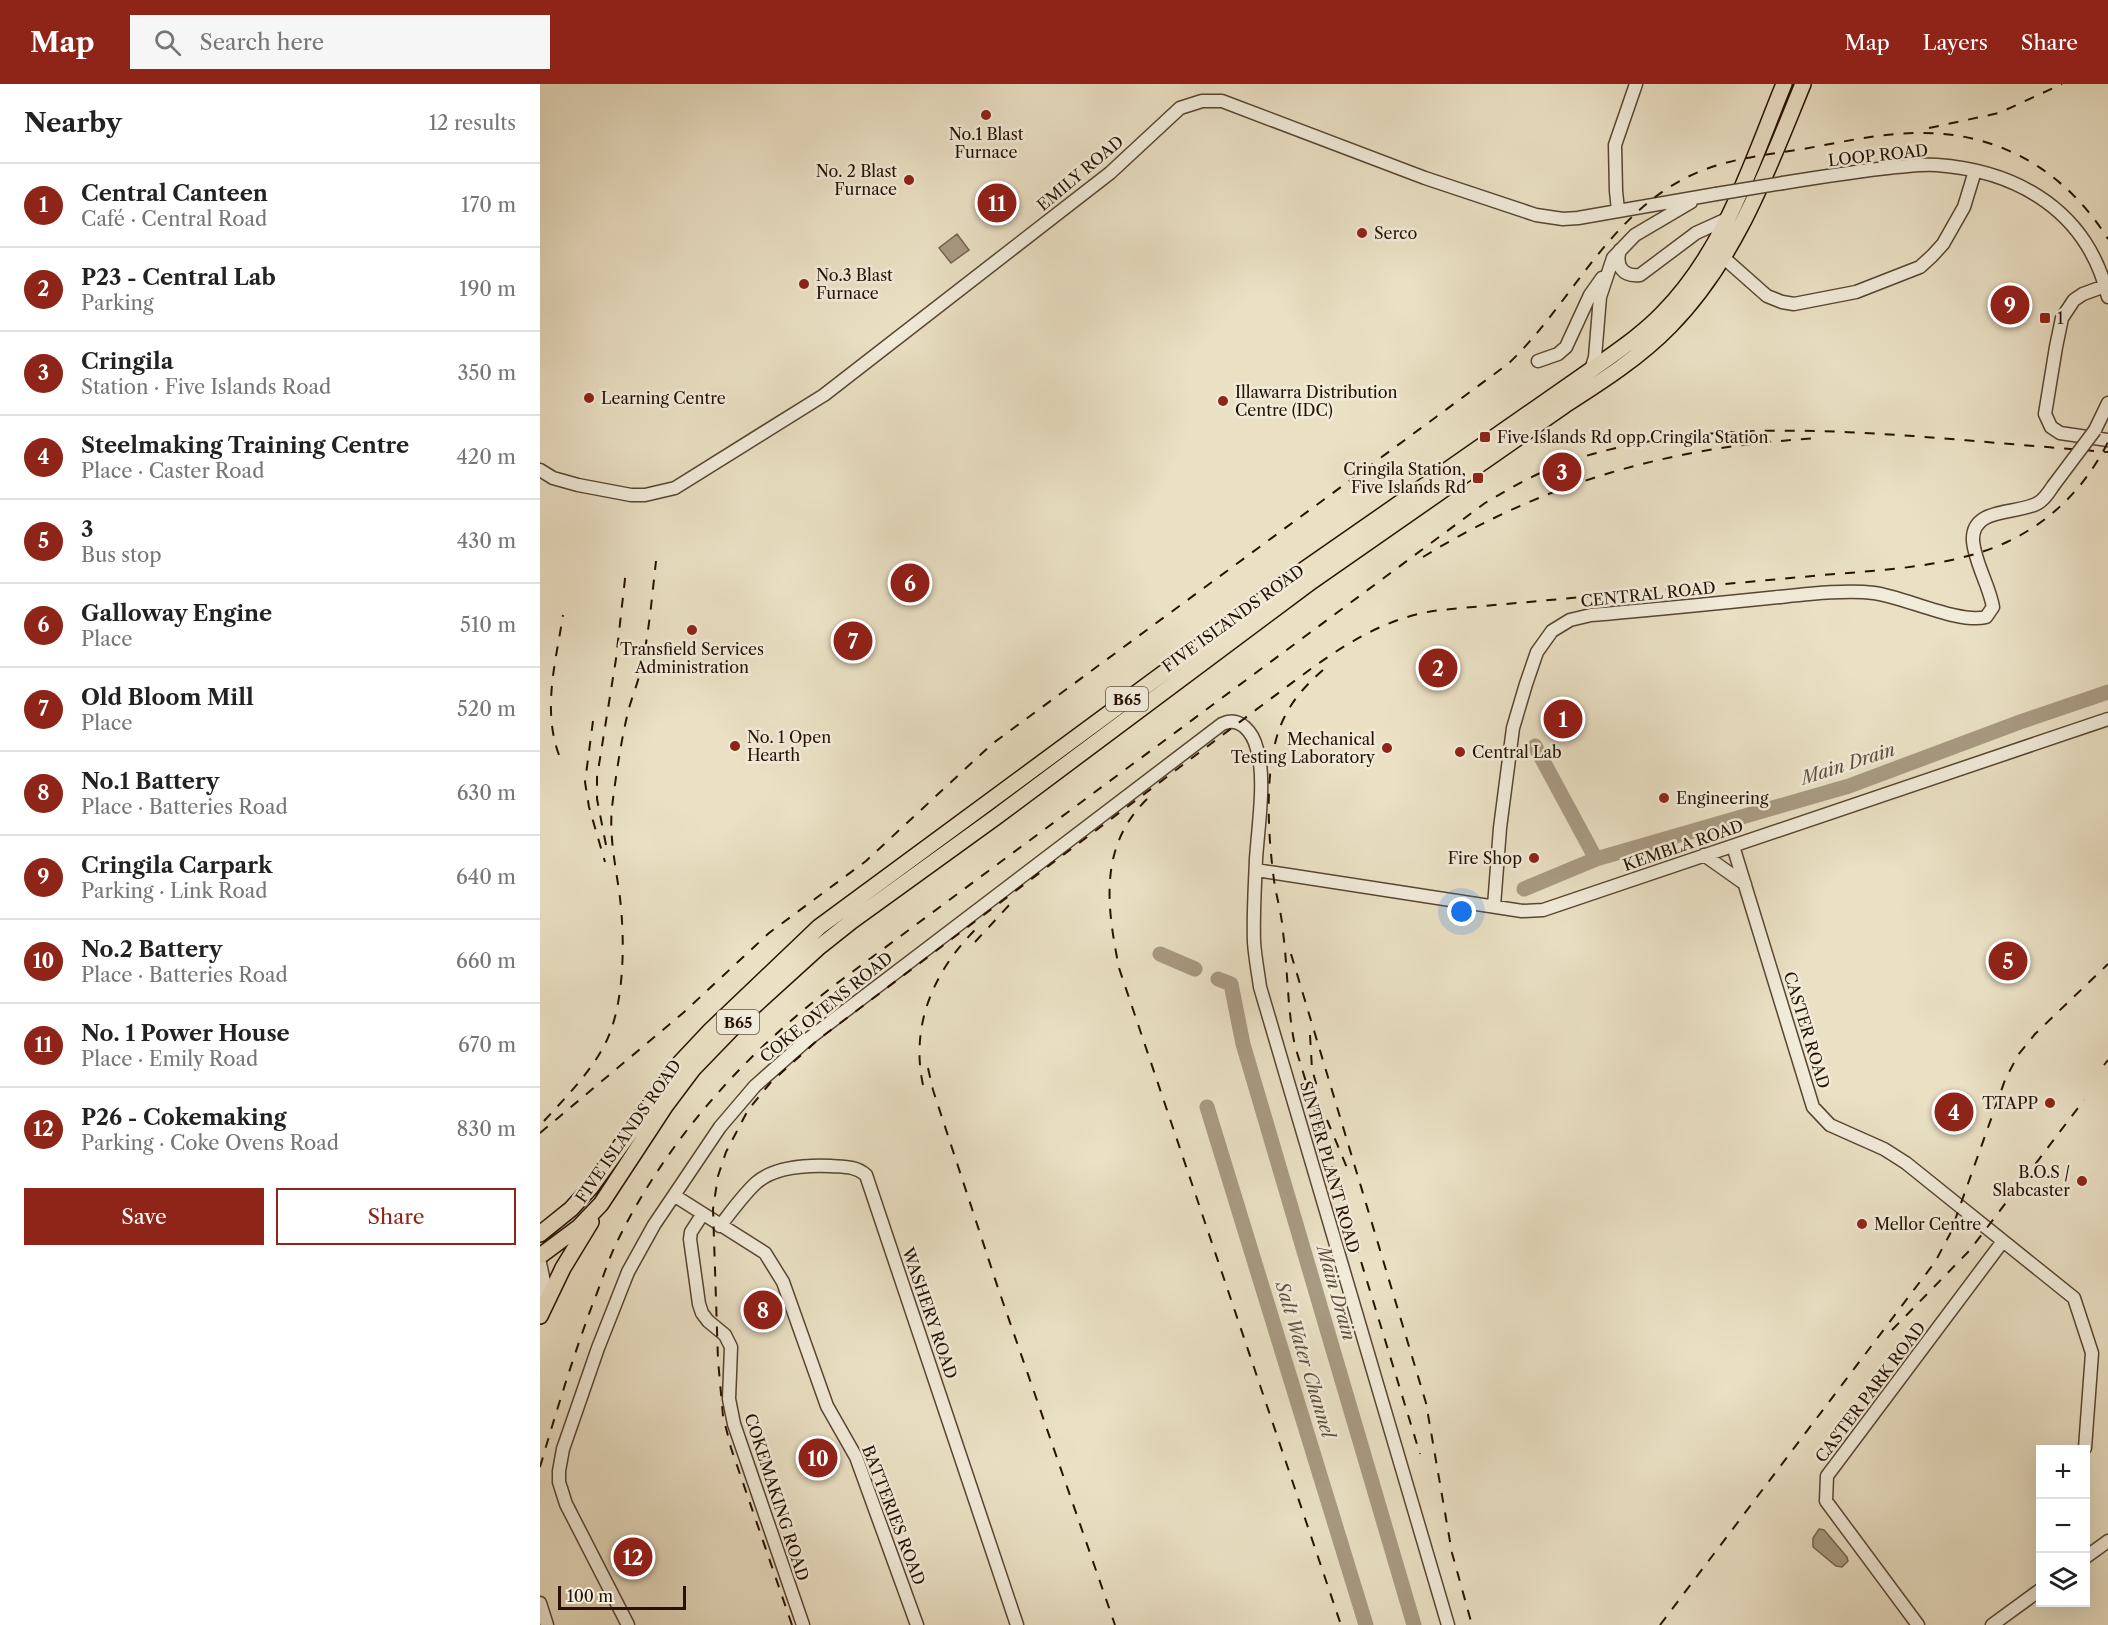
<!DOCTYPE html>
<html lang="en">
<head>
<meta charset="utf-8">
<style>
  body { margin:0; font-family:"Libre Caslon Text",serif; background:#f6f6f6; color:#222 }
  .controls { position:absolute; right:18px; bottom:18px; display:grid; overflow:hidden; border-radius:0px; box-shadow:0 6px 24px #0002 }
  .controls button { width:54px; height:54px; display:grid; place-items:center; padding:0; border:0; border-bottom:2px solid #e0e0e0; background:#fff; color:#222; font:30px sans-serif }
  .scale { position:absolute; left:18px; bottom:15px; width:128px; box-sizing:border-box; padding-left:6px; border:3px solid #271102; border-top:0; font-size:16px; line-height:21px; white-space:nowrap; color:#271102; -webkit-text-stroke:4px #f1ebd9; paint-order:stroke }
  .you { position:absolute; left:922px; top:828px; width:21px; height:21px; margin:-15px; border:4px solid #fff; border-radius:50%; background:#1a73e8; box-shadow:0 0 0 9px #1a73e833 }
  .badge { display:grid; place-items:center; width:39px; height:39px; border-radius:50%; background:#8f2418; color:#fff; font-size:20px; font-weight:700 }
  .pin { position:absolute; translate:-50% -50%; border:3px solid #fff; box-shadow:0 2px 6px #0006 }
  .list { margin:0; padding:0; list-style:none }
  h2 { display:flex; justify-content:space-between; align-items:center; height:78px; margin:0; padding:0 24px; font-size:26px }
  h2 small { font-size:20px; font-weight:400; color:#767676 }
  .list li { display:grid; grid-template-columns:39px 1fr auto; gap:18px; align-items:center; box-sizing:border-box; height:84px; padding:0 24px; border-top:2px solid #e0e0e0 }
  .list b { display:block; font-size:22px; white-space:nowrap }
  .list p { margin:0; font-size:20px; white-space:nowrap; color:#767676 }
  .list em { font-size:20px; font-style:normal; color:#767676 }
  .actions { display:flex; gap:12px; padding:18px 24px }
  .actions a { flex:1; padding:14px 0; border:2px solid #8f2418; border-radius:0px; text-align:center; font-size:21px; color:#8f2418 }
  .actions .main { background:#8f2418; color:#fff }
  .icon { flex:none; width:33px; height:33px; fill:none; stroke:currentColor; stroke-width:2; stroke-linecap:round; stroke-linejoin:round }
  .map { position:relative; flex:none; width:1568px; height:1541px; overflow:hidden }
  header { display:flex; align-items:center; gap:36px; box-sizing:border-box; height:84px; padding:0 30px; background:#8f2418; color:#fff }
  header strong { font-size:28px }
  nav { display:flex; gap:33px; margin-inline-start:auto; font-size:21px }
  .search { width:420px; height:54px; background:#f6f6f6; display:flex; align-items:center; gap:15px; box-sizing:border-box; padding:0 21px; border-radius:0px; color:#767676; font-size:22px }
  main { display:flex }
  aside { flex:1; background:#fff }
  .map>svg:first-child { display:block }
  .water { fill:#a89a82; stroke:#74634f; stroke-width:1.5 }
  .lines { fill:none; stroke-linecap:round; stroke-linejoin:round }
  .river { stroke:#a89a82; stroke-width:15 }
  .minor-casing { stroke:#584532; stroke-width:15 }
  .major-casing { stroke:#271102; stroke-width:18 }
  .minor { stroke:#f1ebd9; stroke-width:12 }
  .major { stroke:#eae0c4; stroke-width:15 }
  .rail { stroke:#271102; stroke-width:2; stroke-dasharray:10 10; stroke-linecap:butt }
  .minor-bridge-casing { stroke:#584532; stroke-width:15; stroke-linecap:butt }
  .minor-bridge { stroke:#f1ebd9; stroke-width:12 }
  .poi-dot { fill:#8f2418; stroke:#f1ebd9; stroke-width:2 }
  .labels { text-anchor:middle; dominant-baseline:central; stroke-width:5; stroke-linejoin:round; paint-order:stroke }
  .shield { fill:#f1ebd9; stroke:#645242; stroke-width:1.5 }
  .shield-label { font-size:15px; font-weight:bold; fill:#271102 }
  .poi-label { font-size:16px; fill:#271102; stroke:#f1ebd9; text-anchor:start }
  .street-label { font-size:16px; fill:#271102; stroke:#f1ebd9 }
  .water-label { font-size:18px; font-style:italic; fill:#614f3c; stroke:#f1ebd9 }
</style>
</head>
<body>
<header>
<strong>Map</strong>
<div class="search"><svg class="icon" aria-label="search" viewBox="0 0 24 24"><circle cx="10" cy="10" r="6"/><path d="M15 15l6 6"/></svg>Search here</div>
<nav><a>Map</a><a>Layers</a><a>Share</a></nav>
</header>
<main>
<aside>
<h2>Nearby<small>12 results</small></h2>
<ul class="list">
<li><span class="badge">1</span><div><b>Central Canteen</b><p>Café · Central Road</p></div><em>170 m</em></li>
<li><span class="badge">2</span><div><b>P23 - Central Lab</b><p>Parking</p></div><em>190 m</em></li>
<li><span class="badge">3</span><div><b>Cringila</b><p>Station · Five Islands Road</p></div><em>350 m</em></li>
<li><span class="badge">4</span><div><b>Steelmaking Training Centre</b><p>Place · Caster Road</p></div><em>420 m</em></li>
<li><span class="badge">5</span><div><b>3</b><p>Bus stop</p></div><em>430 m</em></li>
<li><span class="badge">6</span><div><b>Galloway Engine</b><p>Place</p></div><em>510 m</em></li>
<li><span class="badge">7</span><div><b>Old Bloom Mill</b><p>Place</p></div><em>520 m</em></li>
<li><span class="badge">8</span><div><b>No.1 Battery</b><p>Place · Batteries Road</p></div><em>630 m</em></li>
<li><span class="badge">9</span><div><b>Cringila Carpark</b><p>Parking · Link Road</p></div><em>640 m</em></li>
<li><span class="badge">10</span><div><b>No.2 Battery</b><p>Place · Batteries Road</p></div><em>660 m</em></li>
<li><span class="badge">11</span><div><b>No. 1 Power House</b><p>Place · Emily Road</p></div><em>670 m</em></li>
<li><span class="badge">12</span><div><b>P26 - Cokemaking</b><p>Parking · Coke Ovens Road</p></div><em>830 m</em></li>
</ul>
<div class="actions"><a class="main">Save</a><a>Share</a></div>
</aside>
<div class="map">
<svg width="1568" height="1541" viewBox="0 0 1568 1541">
  <rect width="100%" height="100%" fill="#eae0c4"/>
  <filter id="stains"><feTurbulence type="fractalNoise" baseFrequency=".00333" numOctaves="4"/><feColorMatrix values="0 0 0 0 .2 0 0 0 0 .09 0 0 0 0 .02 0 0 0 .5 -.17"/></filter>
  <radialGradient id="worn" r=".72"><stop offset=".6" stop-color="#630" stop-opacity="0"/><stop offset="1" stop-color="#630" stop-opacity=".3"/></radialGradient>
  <path class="water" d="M417,150L429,166L411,179L399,164Z
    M1279,1445L1284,1446L1307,1473L1308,1477L1302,1483L1296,1482L1273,1463V1454Z"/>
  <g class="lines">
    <path class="river" d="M995,662L1056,775
      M984,805L1056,775L1309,702L1480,638L1568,608
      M620,870L655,885
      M678,895L691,900L703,960L874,1541
      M667,1023L826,1541"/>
    <defs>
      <path id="minor" d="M1243,99C1280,93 1318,87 1356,83C1369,82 1383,80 1397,81C1479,87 1548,128 1568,213
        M1078,126L1076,107L1075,61L1096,0
        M1080,166C1075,182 1083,193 1100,191L1156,149L1189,134
        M1184,174L1227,212L1242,218L1254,220L1316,208L1380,183L1392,172L1403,160L1424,123L1435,87
        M1565,202L1543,210L1534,216L1522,234L1516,263L1505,330L1511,343L1520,349L1568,356
        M998,277L1018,270L1026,263L1050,211L1062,194
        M1051,286L1055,273L1060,213L1073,174L1095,151L1151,118
        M1555,346L1568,319
        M0,386L13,394L38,401L91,411H105L135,404L284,311L570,89L640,24L662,17H682L885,94L996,131L1023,135L1038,134L1176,110
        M1193,762L1273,1023L1290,1041L1344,1065L1366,1079L1534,1214L1552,1269L1545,1364
        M1164,771L1205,800
        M716,786L982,827L1003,826L1568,635
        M954,822L960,744L973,644L986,600L997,568L1012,547L1030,536L1051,531C1111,526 1170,520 1229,514C1260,511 1305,505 1334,509C1365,513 1418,540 1446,533L1453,523C1449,501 1435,479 1433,457C1431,422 1478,431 1498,419C1505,415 1509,408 1513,402
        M135,1112L225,1169L243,1198L287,1322L316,1373L377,1541
        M162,1131L151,1148L150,1155L159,1220L162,1229L168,1237L185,1251L191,1263L189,1315L194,1340L263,1541
        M180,1142C191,1128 203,1111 216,1099C235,1082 267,1081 291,1082C304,1083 316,1082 326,1091L477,1541
        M0,1179L5,1202L3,1219
        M1546,1473L1568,1457
        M0,1519L7,1541
        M88,1541L26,1420L19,1398V1387L23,1365L58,1264L88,1188L114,1141L180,1043L215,1002L267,956L682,640C700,631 713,649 717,665C726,694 718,744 716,775C715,802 713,830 714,858C715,873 718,888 720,903L908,1541
        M1378,1541L1286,1417L1287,1392L1463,1157
        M1452,1541L1500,1506"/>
      <path id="major" d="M0,1150L31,1125L51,1103L140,979L171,946L279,843L758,490L1051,286C1076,268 1102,251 1123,229C1185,166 1211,80 1244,0
        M0,1172L39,1143L61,1120L126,1021L153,985L212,924L278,864L312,837L456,733L772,497L1025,321C1061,298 1100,273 1130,242C1196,175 1228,85 1263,0
        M0,1232L23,1184L51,1138"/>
    </defs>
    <use href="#minor" class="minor-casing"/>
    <use href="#major" class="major-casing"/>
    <use href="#minor" class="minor"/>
    <use href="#major" class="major"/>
    <path class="rail" d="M1389,44L1459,29L1522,0
      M883,473C1009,396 1134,362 1281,354
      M783,586C768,599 754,614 745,632C722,675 728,756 735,803C738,818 742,833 743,848C748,886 747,924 755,962L880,1370
      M53,637L45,698L49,723L65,778
      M19,671C2,625 16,577 23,531
      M607,715C558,763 567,823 579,884L801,1541
      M66,761L57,715V693L76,575L86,486
      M435,858L472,818
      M751,870L886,1319L912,1469L932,1541
      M770,951L772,985L779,1010
      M1564,981L1568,976
      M388,984L393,1006L458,1204L575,1541
      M383,1001C370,941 394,886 437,844
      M787,1036L810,1091
      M4,1037C26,1013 49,990 64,962C85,923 85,857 80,814C76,783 69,754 72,723C76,691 81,656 89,624C93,611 98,598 101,585C109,550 112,512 116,477
      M0,1049L143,929L229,849L326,777L452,660L968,280C1021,230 1055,159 1114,114C1162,77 1206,74 1263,65C1302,58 1341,49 1380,49C1460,48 1526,88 1568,155
      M1352,1246L1430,1166L1544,1016
      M0,1383C16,1328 33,1273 53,1219C61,1200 67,1179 76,1160C127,1054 210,964 304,894L945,419C972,403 1000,387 1030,377C1141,340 1258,344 1373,352C1438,357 1503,363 1568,368
      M252,1541L191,1364L183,1332L178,1276L173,1125L178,1092L186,1068L208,1026L231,998L279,955L721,622C777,581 829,535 900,526C1021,515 1141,504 1262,493C1328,486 1407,486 1467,458C1512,437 1546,402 1568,358
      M1120,1541L1395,1178L1410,1150L1465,996L1478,971L1495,950L1568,880"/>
    <defs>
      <path id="minor-bridge" d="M1176,110L1243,99
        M1513,402L1555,346"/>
    </defs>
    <use href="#minor-bridge" class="minor-bridge-casing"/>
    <use href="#minor-bridge" class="minor-bridge"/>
  </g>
  <g class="poi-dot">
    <circle cx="446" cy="31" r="6"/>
    <circle cx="369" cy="96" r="6"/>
    <circle cx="822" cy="149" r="6"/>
    <circle cx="264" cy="200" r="6"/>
    <rect x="1499" y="228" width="12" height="12" rx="3"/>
    <circle cx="49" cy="314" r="6"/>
    <circle cx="683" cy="317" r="6"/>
    <rect x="939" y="347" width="12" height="12" rx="3"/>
    <rect x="932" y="388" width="12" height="12" rx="3"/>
    <circle cx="152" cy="546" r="6"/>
    <circle cx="195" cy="662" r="6"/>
    <circle cx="847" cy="664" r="6"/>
    <circle cx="920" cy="668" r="6"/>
    <circle cx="1124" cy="714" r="6"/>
    <circle cx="994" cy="774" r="6"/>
    <circle cx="1510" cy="1019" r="6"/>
    <circle cx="1542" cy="1097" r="6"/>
    <circle cx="1322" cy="1140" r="6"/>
  </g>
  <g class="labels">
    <g class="shield">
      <rect x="566" y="603" width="42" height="24" rx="4.5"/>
      <rect x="177" y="926" width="42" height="24" rx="4.5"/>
    </g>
    <g class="shield-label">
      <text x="587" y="615">B65</text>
      <text x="198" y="938">B65</text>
    </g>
    <g class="poi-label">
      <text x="446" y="50" text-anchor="middle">No.1 Blast<tspan x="446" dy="18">Furnace</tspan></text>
      <text x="357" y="87" text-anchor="end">No. 2 Blast<tspan x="357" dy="18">Furnace</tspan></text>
      <text x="834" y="149">Serco</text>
      <text x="276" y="191">No.3 Blast<tspan x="276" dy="18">Furnace</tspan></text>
      <text x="1517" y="234">1</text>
      <text x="695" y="308">Illawarra Distribution<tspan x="695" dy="18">Centre (IDC)</tspan></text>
      <text x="61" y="314">Learning Centre</text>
      <text x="957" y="353">Five Islands Rd opp Cringila Station</text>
      <text x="926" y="385" text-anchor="end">Cringila Station,<tspan x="926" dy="18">Five Islands Rd</tspan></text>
      <text x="152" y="565" text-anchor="middle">Transfield Services<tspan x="152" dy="18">Administration</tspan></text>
      <text x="207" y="653">No. 1 Open<tspan x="207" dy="18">Hearth</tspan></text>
      <text x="835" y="655" text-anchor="end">Mechanical<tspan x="835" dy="18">Testing Laboratory</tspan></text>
      <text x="932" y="668">Central Lab</text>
      <text x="1136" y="714">Engineering</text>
      <text x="982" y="774" text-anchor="end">Fire Shop</text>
      <text x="1498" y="1019" text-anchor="end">TTAPP</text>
      <text x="1530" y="1088" text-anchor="end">B.O.S /<tspan x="1530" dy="18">Slabcaster</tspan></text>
      <text x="1334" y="1140">Mellor Centre</text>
    </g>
    <g class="street-label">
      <text transform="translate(1338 71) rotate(-6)">LOOP ROAD</text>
      <text transform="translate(540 89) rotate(-40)">EMILY ROAD</text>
      <text transform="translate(1108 510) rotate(-6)">CENTRAL ROAD</text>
      <text transform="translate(693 534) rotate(-36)">FIVE ISLANDS ROAD</text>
      <text transform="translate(1143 761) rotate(-19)">KEMBLA ROAD</text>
      <text transform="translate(286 923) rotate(-39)">COKE OVENS ROAD</text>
      <text transform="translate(1267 946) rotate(73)">CASTER ROAD</text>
      <text transform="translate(88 1047) rotate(-55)">FIVE ISLANDS ROAD</text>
      <text transform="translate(790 1083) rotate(74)">SINTER PLANT ROAD</text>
      <text transform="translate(390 1229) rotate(71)">WASHERY ROAD</text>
      <text transform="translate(1330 1308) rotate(-53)">CASTER PARK ROAD</text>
      <text transform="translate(237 1413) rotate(72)">COKEMAKING ROAD</text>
      <text transform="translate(354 1431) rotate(69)">BATTERIES ROAD</text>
    </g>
    <g class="water-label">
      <text transform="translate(1308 680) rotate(-18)">Main Drain</text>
      <text transform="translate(796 1209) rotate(74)">Main Drain</text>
      <text transform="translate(765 1276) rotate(73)">Salt Water Channel</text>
    </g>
  </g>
  <rect width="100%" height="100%" filter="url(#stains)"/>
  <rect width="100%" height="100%" fill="url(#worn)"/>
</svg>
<div class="controls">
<button>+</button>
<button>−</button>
<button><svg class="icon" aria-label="layers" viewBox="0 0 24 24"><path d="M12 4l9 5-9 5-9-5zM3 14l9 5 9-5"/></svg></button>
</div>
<div class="scale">100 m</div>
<div class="you"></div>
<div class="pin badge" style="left:1023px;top:635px">1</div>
<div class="pin badge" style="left:898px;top:584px">2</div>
<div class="pin badge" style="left:1022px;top:388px">3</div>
<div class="pin badge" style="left:1414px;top:1028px">4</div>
<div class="pin badge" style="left:1468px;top:877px">5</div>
<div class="pin badge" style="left:370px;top:499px">6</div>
<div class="pin badge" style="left:313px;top:557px">7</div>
<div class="pin badge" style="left:223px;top:1226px">8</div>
<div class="pin badge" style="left:1470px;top:221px">9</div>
<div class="pin badge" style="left:278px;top:1374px">10</div>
<div class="pin badge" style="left:457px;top:119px">11</div>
<div class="pin badge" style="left:93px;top:1473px">12</div>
</div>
</main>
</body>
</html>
